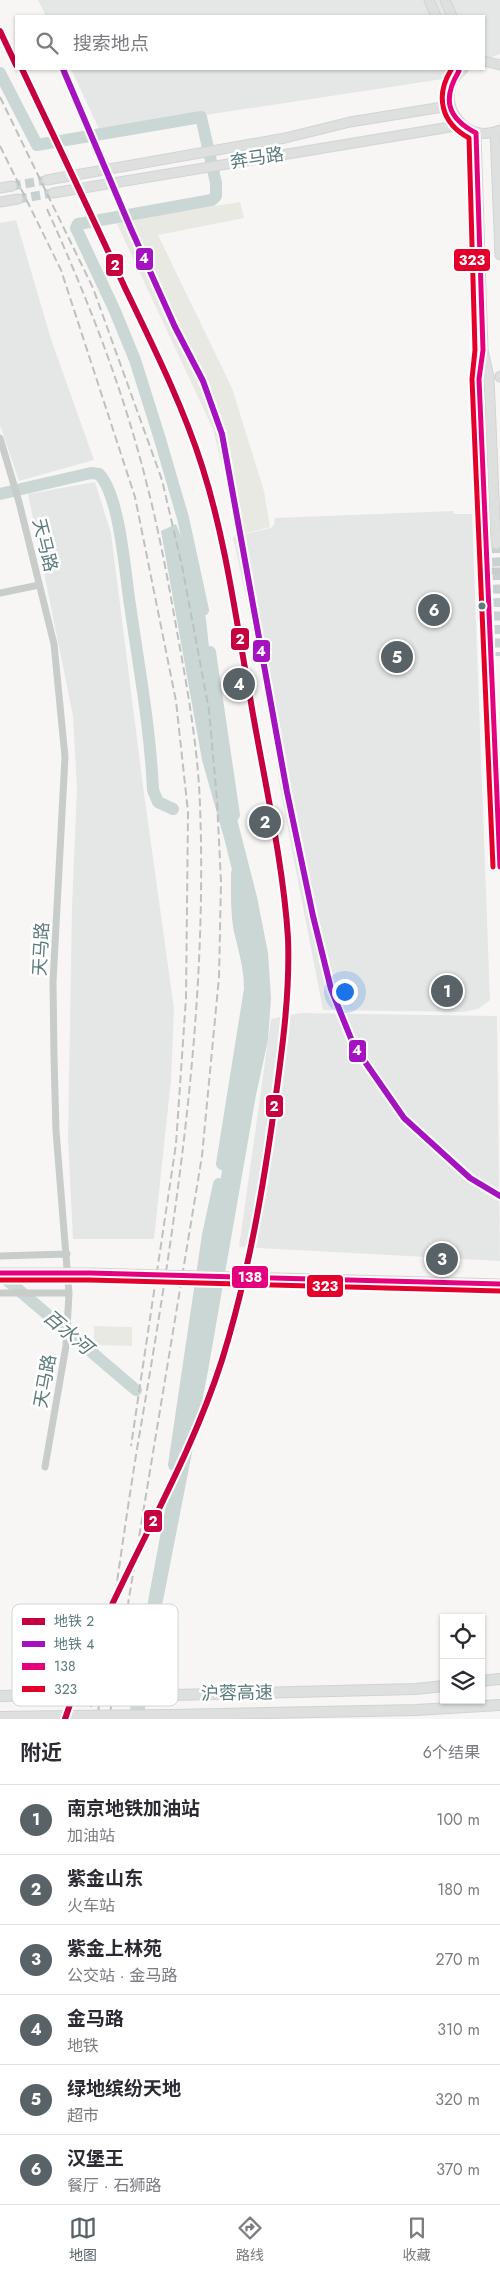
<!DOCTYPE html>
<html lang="zh">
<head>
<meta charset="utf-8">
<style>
  body { margin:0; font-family:Jost,"Noto Sans SC",sans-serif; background:#f7f7f7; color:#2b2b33 }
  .controls { position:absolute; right:15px; bottom:15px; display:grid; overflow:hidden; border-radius:0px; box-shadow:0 1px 4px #0004 }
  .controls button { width:45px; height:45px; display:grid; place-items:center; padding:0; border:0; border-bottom:1px solid #e1e1e2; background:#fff; color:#2b2b33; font:25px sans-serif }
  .you { position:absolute; left:344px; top:991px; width:18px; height:18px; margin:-12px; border:4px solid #fff; border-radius:50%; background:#1a73e8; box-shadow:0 0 0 8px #1a73e833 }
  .badge { display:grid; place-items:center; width:32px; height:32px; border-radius:50%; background:#596367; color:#fff; font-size:16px; font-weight:700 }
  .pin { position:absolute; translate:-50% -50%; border:2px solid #fff; box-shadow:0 1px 5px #0006 }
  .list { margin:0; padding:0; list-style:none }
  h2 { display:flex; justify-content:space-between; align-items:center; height:65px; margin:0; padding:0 20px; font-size:21px }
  h2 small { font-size:16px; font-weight:400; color:#7c7c81 }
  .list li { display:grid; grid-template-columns:32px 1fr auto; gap:15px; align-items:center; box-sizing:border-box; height:70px; padding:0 20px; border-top:1px solid #e1e1e2 }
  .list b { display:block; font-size:19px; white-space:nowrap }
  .list p { margin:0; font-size:16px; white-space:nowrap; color:#7c7c81 }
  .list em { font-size:16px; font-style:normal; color:#7c7c81 }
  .icon { flex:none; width:28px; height:28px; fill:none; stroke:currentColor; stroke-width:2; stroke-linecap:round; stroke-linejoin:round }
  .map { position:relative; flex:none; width:500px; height:1719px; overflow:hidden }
  .search { position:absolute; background:#fff; box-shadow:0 1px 4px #0004; left:15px; right:15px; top:15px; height:55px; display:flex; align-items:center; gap:12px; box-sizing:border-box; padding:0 18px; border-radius:0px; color:#7c7c81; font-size:19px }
  .sheet { height:485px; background:#fff }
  nav { display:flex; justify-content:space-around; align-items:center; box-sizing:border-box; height:70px; border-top:1px solid #e1e1e2; background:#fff; font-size:14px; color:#7c7c81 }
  nav a { display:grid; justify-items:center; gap:2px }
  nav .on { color:#596367 }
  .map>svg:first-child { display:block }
  .built { fill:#e5e7e6 }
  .green { fill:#e8e9e2 }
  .water { fill:#cad7d5 }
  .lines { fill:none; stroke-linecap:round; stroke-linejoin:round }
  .river { stroke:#cad7d5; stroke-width:12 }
  .major-tunnel { stroke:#c8d1d1; stroke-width:9; stroke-dasharray:9 4.5; stroke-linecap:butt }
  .major-casing { stroke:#d3d4d3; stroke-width:11 }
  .highway-casing { stroke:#d2d3d3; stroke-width:12 }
  .minor { stroke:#c8cccb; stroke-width:7 }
  .major { stroke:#dedfdf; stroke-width:9 }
  .highway { stroke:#dedfdf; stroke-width:10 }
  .rail { stroke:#bec1c1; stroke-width:2; stroke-dasharray:8 4; stroke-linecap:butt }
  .major-bridge-casing { stroke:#d3d4d3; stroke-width:11; stroke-linecap:butt }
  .highway-bridge-casing { stroke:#d2d3d3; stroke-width:12; stroke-linecap:butt }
  .major-bridge { stroke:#dedfdf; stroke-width:9 }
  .highway-bridge { stroke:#dedfdf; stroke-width:10 }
  .bus-1-casing { stroke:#fff; stroke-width:9 }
  .bus-2-casing { stroke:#fff; stroke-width:9 }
  .bus-1 { stroke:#e5007d; stroke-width:5 }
  .bus-2 { stroke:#e4002b; stroke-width:5 }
  .metro-1-casing { stroke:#fff; stroke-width:10 }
  .metro-2-casing { stroke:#fff; stroke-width:10 }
  .metro-1 { stroke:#c7003f; stroke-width:6 }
  .metro-2 { stroke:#a513c0; stroke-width:6 }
  .bus-dot { fill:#5c7c7c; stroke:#fff; stroke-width:2 }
  .labels { text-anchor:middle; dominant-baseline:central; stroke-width:5; stroke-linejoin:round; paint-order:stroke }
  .street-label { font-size:18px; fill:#5c7c7c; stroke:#fff }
  .water-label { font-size:19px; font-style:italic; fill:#5b7c77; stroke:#fff }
  .key { fill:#fff; stroke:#ced8d8; stroke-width:1 }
  .key-label { font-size:14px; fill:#5c7c7c }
  .line-badge { stroke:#fff; stroke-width:2 }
  .badge-label { font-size:14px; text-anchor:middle; font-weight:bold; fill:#fff }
</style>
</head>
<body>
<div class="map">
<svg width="500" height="1719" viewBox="0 0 500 1719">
  <rect width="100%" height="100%" fill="#f7f6f5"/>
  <path class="built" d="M38,0H500V54L484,60V16H46Z
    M71,69H459L442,75L443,79L100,131Z
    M16,220L51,339L94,460L19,481L0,425V223Z
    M95,482L111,533L143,786L174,1009L171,1080L154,1239H73L68,1139L72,906L77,788L73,716L28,494Z
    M453,511L454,514H472L490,1000L478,1009L462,1012L323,1010L280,788L268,698L233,537L271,528L274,525L275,518Z
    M300,1013L497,1016L500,1261L239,1247L271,1019Z"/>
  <path class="green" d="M240,202L244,218L158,235L232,388L264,491L270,527L236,536L231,501L213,429L116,222Z
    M94,1326L132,1327V1346L94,1345Z"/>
  <path class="water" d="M176,524L193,566L206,619L218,732L226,776L257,897L268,953L271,998L268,1040L256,1095L208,1371L149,1672L144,1719H129L135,1671L184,1408L250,995L248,947L241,905L224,838L202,760L161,531Z"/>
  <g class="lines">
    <path class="river" d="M0,73L37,145L201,117L216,183V196L212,200L78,224L76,228L115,311L135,360L159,436L183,518L203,610
      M0,494L91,473L99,474C120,496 125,573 130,605C139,668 150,726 153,790L158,802L173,809
      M210,652L234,815
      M222,1164L250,989C250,968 245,952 240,931C236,913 237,892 237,873
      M0,1274L136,1390
      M174,1465L208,1235L219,1184"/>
    <path class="major-tunnel" d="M12,186L47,180
      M18,199L53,193
      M496,544L500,656"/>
    <defs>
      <path id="major" d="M429,0L436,16
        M445,0L452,16
        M484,61L500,65
        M463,69C430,95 462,147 500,130
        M495,132L500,255
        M476,133L483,350L489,377L496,544
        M47,180L285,138L350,122L449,106
        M0,188L12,186
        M53,193L462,125
        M0,202L18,199
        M500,376V377
        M354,1280L500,1284"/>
      <path id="highway" d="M481,1681L500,1679
        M173,1695L415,1689L444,1686
        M0,1696L67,1695
        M171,1715L416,1710L500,1705
        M0,1717L65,1716"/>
    </defs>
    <use href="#major" class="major-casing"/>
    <use href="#highway" class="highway-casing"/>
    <path class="minor" d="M483,355L479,379L500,867
      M0,438L19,502L54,644L65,757L53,982L54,1056L56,1131L69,1293L66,1346L45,1467
      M487,571H500
      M0,593L39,585
      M0,1256L67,1254
      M0,1293H69"/>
    <use href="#major" class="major"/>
    <use href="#highway" class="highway"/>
    <path class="rail" d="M0,97L93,288L162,480L182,566L209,710L217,800L221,882L219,977L202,1156L109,1719
      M0,146L61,270L135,497L176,701L188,812L186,998L176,1144L131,1446
      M47,209C87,297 124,391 147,485C160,535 169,586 178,637C188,692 198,749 200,805C208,1020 174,1233 138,1443C123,1535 111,1627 97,1719
      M89,1719L94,1688"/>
    <defs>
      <path id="major-bridge" d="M0,1273H90L354,1280"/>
      <path id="highway-bridge" d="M67,1695H173
        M65,1716L171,1715"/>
    </defs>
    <use href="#major-bridge" class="major-bridge-casing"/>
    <use href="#highway-bridge" class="highway-bridge-casing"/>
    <use href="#major-bridge" class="major-bridge"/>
    <use href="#highway-bridge" class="highway-bridge"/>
    <defs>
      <path id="bus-1" d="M458,69L459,71C442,99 447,118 476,133L483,350L479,379L500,867
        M0,1273H90L500,1284"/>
      <path id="bus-2" d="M451,70C435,96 441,123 469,138L475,350L472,379L493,867
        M0,1280H90L500,1291"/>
    </defs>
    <use href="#bus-1" class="bus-1-casing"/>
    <use href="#bus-2" class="bus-2-casing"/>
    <use href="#bus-1" class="bus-1"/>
    <use href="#bus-2" class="bus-2"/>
    <defs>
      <path id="metro-1" d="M0,31L16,65
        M22,69C57,143 92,216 126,290C154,348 183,406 202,466C226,541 236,620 250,697C263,775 283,860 288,938C290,991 283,1043 276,1095C264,1184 249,1273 222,1360C182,1485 106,1594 65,1719"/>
      <path id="metro-2" d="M63,69L131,229L175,327L203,381L222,434L287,792L313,916L331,989L354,1046L404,1118L470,1178L500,1196"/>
    </defs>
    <use href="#metro-1" class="metro-1-casing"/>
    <use href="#metro-2" class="metro-2-casing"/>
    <use href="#metro-1" class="metro-1"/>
    <use href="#metro-2" class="metro-2"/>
  </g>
  <circle class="bus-dot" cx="482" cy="606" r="4.5"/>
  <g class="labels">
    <g class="street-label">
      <text transform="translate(257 158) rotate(-9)">奔马路</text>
      <text transform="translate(45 545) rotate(76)">天马路</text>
      <text transform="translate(41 949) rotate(-87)">天马路</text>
      <text transform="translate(45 1381) rotate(-80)">天马路</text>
      <text transform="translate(237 1693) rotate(-1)">沪蓉高速</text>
    </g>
    <g class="water-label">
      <text transform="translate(68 1332) rotate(40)">百水河</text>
    </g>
  </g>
  <rect x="12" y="1604" width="166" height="102" rx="8" class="key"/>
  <rect x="22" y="1618" width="23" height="7" fill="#c7003f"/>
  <rect x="22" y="1641" width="23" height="6" fill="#a513c0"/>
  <rect x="22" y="1663" width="23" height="7" fill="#e5007d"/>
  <rect x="22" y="1686" width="23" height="6" fill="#e4002b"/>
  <g class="key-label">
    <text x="54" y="1626">地铁 2</text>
    <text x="54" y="1649">地铁 4</text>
    <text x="54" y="1671">138</text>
    <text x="54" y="1694">323</text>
  </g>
  <g class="line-badge">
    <rect x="135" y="247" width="19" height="24" rx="5" fill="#a513c0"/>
    <rect x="453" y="248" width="38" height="24" rx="5" fill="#e4002b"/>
    <rect x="105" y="253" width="19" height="24" rx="5" fill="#c7003f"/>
    <rect x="230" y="627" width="20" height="24" rx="5" fill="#c7003f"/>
    <rect x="252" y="639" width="19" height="24" rx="5" fill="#a513c0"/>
    <rect x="348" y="1039" width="19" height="24" rx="5" fill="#a513c0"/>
    <rect x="265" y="1094" width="19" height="24" rx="5" fill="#c7003f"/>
    <rect x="231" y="1265" width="38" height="24" rx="5" fill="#e5007d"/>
    <rect x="306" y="1274" width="38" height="24" rx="5" fill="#e4002b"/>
    <rect x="143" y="1509" width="20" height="24" rx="5" fill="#c7003f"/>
  </g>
  <g class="badge-label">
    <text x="144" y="263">4</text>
    <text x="472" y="265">323</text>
    <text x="115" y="270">2</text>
    <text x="240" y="644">2</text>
    <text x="261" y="656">4</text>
    <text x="357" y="1055">4</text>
    <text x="274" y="1111">2</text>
    <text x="250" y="1282">138</text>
    <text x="325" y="1291">323</text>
    <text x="153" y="1526">2</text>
  </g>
</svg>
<div class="controls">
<button><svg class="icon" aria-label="locate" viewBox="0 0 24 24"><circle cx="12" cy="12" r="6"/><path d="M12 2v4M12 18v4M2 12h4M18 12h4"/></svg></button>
<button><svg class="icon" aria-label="layers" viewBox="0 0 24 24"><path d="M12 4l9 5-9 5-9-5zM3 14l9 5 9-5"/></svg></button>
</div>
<div class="you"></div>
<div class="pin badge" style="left:447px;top:991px">1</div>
<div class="pin badge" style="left:265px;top:822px">2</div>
<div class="pin badge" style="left:442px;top:1259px">3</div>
<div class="pin badge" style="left:239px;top:684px">4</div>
<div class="pin badge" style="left:397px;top:657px">5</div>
<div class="pin badge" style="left:434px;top:610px">6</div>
<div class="search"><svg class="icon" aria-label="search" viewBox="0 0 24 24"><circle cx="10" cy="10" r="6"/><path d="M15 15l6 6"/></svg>搜索地点</div>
</div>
<section class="sheet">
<h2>附近<small>6个结果</small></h2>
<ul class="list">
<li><span class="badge">1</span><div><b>南京地铁加油站</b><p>加油站</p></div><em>100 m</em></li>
<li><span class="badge">2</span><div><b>紫金山东</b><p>火车站</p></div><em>180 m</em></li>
<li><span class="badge">3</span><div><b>紫金上林苑</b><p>公交站 · 金马路</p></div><em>270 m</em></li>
<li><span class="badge">4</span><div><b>金马路</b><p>地铁</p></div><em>310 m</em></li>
<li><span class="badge">5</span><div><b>绿地缤纷天地</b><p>超市</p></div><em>320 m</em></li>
<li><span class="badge">6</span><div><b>汉堡王</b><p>餐厅 · 石狮路</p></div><em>370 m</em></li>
</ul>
</section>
<nav>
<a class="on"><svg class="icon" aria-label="map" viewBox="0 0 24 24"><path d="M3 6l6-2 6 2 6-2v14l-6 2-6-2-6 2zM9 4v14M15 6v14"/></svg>地图</a>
<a><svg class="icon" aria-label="directions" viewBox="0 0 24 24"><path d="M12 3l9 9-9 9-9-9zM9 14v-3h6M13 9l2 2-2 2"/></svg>路线</a>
<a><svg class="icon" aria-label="saved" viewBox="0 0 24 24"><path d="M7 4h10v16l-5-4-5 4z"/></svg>收藏</a>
</nav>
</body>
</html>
